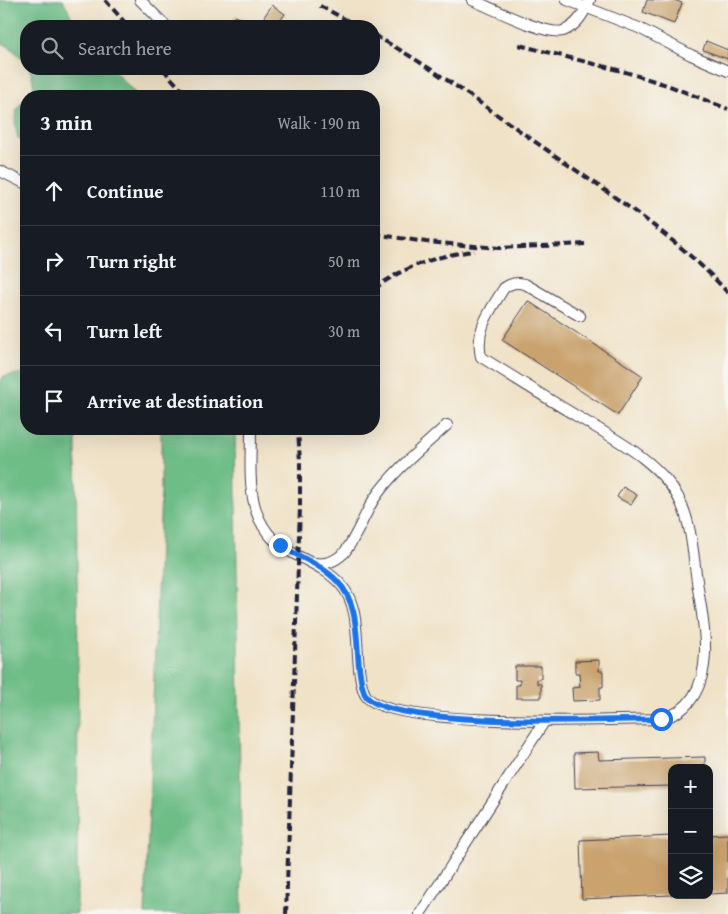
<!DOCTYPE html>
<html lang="en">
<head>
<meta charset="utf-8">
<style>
  body { margin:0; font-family:"Gentium Book Plus",serif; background:#20242c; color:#f1f3f6 }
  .controls { position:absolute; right:15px; bottom:15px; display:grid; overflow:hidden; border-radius:10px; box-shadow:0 5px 20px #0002 }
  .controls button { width:45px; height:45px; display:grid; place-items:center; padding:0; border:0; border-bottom:1px solid #363941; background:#171b24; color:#f1f3f6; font:25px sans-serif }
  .stop { position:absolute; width:15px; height:15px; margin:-11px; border:4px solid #1a73e8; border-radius:50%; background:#fff }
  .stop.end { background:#1a73e8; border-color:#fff; box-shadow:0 1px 5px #0008 }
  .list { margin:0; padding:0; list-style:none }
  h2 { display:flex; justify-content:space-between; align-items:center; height:65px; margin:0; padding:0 20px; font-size:21px }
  h2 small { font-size:16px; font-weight:400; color:#9ea1a6 }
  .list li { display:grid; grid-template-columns:32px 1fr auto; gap:15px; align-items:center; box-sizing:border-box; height:70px; padding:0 20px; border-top:1px solid #363941 }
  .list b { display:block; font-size:19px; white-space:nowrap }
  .list em { font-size:16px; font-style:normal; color:#9ea1a6 }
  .icon { flex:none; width:28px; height:28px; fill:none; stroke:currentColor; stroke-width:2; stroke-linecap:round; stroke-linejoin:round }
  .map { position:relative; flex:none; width:728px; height:914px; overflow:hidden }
  .search { position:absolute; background:#171b24; box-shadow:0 5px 20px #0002; left:20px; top:20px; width:360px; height:55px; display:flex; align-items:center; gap:12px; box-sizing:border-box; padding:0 18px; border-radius:20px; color:#9ea1a6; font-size:19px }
  .panel { position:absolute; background:#171b24; box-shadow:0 5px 20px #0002; left:20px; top:90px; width:360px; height:345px; border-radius:20px }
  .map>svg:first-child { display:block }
  .forest { fill:#6ebd87; stroke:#487061 }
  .building { fill:#c9a26d }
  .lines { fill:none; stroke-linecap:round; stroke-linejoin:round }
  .lane-casing { stroke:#413f50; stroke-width:12 }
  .lane { stroke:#fff; stroke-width:10 }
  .rail { stroke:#22223b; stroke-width:4; stroke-dasharray:8 4; stroke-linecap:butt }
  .route { stroke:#1a73e8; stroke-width:6 }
</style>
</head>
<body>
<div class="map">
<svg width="728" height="914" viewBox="0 0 728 914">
  <rect width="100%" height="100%" fill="#f6f6f2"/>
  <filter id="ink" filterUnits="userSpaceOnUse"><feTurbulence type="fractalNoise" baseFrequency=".02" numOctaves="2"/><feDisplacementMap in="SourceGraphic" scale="10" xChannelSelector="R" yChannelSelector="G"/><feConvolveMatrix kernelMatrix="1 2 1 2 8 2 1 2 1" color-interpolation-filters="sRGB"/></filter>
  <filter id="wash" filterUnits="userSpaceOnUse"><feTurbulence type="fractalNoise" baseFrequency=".0096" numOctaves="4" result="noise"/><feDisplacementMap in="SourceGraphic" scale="20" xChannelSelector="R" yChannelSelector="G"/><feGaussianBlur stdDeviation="1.12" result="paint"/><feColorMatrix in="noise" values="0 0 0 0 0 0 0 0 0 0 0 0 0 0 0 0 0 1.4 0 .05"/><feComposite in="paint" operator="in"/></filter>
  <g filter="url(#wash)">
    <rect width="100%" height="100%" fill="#f0e2c7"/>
    <path class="forest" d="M0,0H63L76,26H26V65C21,56 10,46 0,42Z
      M29,69H112L138,96H28L34,89L32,75Z
      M26,98V144L18,138C14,123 13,109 26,98Z
      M26,373V429H78L76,442L78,678L77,914H0V381L4,376Z
      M161,429H235L242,914H145L161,491Z"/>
    <g id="blocks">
      <path class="building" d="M647,0H674L682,3L674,24L643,12Z
        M272,5L285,14L277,25L264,17Z
        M235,16L258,26H230Z
        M706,41L728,50V59L703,50Z
        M528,301L643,376L618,415L502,340Z
        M623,487L637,495L631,505L617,497Z
        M599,660V671H603V687H600V700L573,701L572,688L580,687L579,673H575V661Z
        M515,666H541V679H537V684H541V698H516V685H520V680H515Z
        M598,752L599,760L705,757V768H672V786L575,788L574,753Z
        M728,834V893L709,894V835Z
        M672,836V895L582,899L580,840Z"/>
    </g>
  </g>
  <g filter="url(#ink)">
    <use href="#blocks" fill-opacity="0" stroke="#413f50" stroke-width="1"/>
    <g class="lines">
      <defs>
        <path id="lane" d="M140,0L166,26
          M472,0C490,7 546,36 563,31C577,26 584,13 590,0
          M567,0L639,28L691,55L728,71
          M0,171L26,184
          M251,429C251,474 243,525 289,551C308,562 328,569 342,586C361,609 355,647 360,675C361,681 362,690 366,696C390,729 614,720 661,719C693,711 704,683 705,653C706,629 700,604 697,581C693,555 692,527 681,503C663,462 611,437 575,415C543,396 512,376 481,357C475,329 490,311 504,288C511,283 516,282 525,284L580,316
          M314,563C327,565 335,561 344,553C357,537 363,517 374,499C394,470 422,448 447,425
          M420,914L544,722"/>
      </defs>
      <use href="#lane" class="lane-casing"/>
      <use href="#lane" class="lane"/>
      <path class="rail" d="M105,0L128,26
        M320,6L358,26
        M374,35C434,68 491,111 547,150C609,194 677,236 728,293
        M519,45L622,71L667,85L728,109
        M163,69L187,96
        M374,234L426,242L499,248L586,244
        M374,289C403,267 438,255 474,251
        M286,914L300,507V462L298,429"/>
    </g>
  </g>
  <g class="lines" filter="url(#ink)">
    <path class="route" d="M280,545C298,557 321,564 337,581C361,605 355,643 360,674C361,681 362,690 366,696C390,729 614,720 661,719"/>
  </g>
</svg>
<div class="controls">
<button>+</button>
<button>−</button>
<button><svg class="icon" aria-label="layers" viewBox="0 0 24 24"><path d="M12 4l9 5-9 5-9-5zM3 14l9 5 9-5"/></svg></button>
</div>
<div class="stop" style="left:661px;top:719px"></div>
<div class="stop end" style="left:280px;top:545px"></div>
<div class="search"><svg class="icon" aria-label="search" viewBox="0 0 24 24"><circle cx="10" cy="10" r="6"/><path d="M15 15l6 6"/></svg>Search here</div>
<section class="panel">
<h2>3 min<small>Walk · 190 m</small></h2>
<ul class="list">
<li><svg class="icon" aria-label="ahead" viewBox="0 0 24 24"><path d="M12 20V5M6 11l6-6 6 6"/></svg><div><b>Continue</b></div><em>110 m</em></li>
<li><svg class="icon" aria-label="right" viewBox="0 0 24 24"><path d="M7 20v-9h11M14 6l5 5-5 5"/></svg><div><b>Turn right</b></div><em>50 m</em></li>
<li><svg class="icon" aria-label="left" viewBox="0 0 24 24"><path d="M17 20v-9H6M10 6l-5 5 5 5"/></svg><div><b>Turn left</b></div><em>30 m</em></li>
<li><svg class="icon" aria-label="arrive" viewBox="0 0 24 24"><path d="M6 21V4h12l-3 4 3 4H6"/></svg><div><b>Arrive at destination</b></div></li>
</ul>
</section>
</div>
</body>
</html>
